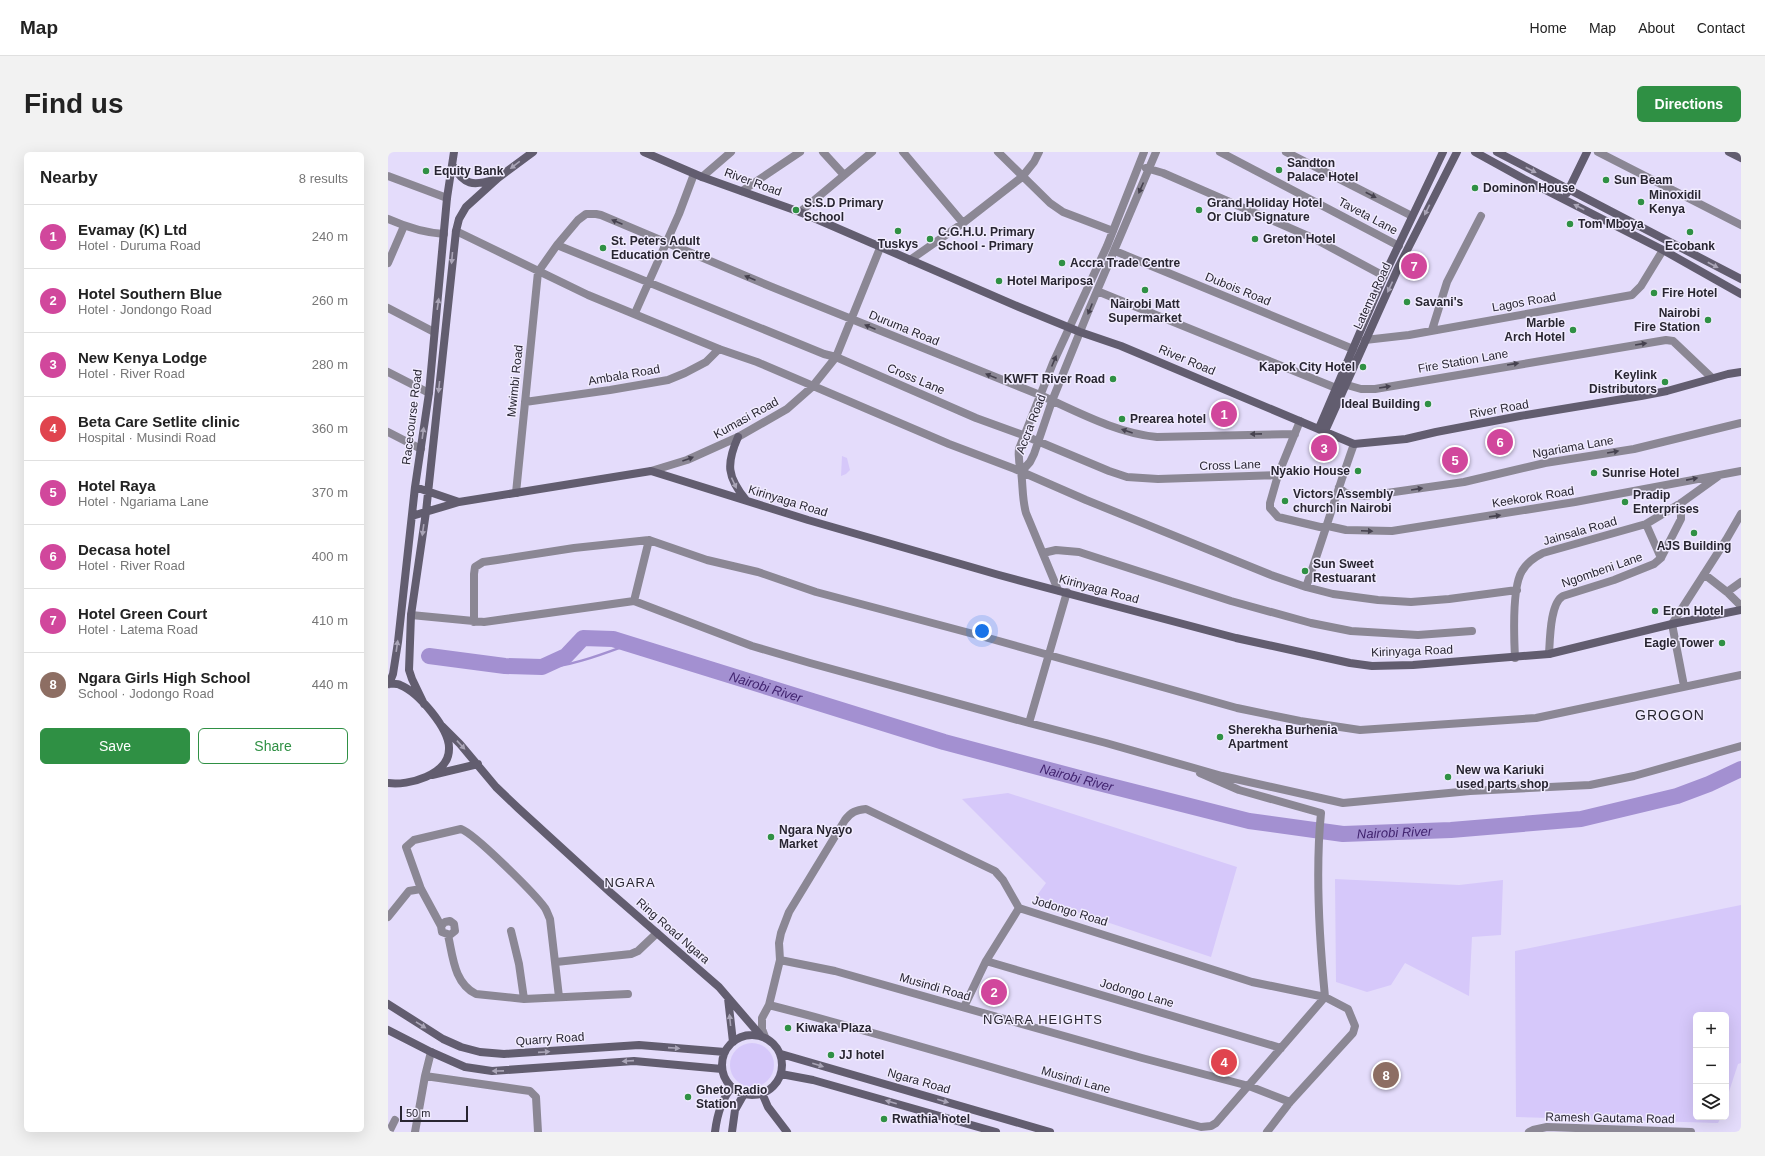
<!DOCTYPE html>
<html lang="en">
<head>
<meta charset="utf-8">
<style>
  body { margin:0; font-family:Helvetica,sans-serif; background:#f2f2f2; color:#222 }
  .controls { position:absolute; right:12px; bottom:12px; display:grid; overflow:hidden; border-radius:6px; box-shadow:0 4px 16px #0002 }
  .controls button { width:36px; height:36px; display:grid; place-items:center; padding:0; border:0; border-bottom:1px solid #e0e0e0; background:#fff; color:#222; font:20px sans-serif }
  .scale { position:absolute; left:12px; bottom:10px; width:68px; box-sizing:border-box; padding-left:4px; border:2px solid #282531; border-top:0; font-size:11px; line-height:14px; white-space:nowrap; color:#282531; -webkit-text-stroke:3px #f0ebfe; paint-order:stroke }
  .you { position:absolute; left:594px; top:479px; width:14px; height:14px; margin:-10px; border:3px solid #fff; border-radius:50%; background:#1a73e8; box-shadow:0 0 0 6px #1a73e833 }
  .badge { display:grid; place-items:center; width:26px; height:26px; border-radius:50%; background:#2f9044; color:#fff; font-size:13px; font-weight:700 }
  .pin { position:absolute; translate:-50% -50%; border:2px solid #fff; box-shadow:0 1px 4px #0006 }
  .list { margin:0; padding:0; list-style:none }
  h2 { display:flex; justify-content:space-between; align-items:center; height:52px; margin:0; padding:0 16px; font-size:17px }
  h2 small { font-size:13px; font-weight:400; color:#767676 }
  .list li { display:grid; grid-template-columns:26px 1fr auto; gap:12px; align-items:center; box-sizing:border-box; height:64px; padding:0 16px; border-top:1px solid #e0e0e0 }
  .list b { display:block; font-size:15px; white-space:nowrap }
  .list p { margin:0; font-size:13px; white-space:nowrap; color:#767676 }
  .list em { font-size:13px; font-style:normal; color:#767676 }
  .actions { display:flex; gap:8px; padding:12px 16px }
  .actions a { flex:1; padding:9px 0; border:1px solid #2f9044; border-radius:6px; text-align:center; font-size:14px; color:#2f9044 }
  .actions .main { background:#2f9044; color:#fff }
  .icon { flex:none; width:22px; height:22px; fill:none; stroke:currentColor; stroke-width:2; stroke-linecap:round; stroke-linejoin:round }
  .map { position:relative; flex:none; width:1353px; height:980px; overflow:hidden; border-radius:6px }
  header { display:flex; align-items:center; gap:24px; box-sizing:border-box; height:56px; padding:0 20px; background:#fff; border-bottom:1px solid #e0e0e0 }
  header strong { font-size:19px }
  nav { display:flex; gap:22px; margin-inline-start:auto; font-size:14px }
  .intro { display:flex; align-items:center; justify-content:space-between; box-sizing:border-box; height:96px; padding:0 24px }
  h1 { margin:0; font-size:28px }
  .button { padding:10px 18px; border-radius:6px; background:#2f9044; color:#fff; font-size:14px; font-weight:700 }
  main { display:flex; gap:24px; padding:0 24px }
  aside { flex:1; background:#fff; border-radius:6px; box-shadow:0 4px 16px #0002 }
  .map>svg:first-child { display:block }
  .green { fill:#d6c8fa }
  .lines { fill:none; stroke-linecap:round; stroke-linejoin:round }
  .stream { stroke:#a390d1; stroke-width:2.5 }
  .river { stroke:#a390d1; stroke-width:16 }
  .street { stroke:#8b8794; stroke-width:8 }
  .secondary { stroke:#625d6f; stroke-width:8 }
  .oneway { fill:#a9a4b6 }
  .oneway2 { fill:#46424f }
  .poi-dot { fill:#2f9044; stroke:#f0ebfe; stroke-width:1.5 }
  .labels { text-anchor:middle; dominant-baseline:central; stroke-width:3; stroke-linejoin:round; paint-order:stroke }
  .poi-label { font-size:12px; font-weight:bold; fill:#282531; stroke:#f0ebfe; text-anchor:start }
  .street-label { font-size:12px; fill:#282531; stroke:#f0ebfe }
  .water-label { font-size:13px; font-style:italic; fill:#41236f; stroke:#f0ebfe }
  .neighbourhood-label { font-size:13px; letter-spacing:1px; fill:#282531; stroke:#f0ebfe }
  .quarter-label { font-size:14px; letter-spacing:1px; fill:#282531; stroke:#f0ebfe }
</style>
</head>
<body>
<header>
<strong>Map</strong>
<nav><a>Home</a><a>Map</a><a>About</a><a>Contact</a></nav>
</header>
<div class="intro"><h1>Find us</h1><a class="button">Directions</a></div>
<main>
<aside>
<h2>Nearby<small>8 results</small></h2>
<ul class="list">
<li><span class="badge" style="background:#d1479c">1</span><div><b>Evamay (K) Ltd</b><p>Hotel · Duruma Road</p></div><em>240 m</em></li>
<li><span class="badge" style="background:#d1479c">2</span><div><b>Hotel Southern Blue</b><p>Hotel · Jondongo Road</p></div><em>260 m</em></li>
<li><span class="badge" style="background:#d1479c">3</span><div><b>New Kenya Lodge</b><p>Hotel · River Road</p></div><em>280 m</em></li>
<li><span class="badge" style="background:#e0444e">4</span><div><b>Beta Care Setlite clinic</b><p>Hospital · Musindi Road</p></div><em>360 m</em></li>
<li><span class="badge" style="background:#d1479c">5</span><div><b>Hotel Raya</b><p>Hotel · Ngariama Lane</p></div><em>370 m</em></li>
<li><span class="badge" style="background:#d1479c">6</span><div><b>Decasa hotel</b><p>Hotel · River Road</p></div><em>400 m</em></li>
<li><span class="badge" style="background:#d1479c">7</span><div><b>Hotel Green Court</b><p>Hotel · Latema Road</p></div><em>410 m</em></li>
<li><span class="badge" style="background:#8d6e63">8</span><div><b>Ngara Girls High School</b><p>School · Jodongo Road</p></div><em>440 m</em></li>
</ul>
<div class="actions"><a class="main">Save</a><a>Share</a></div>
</aside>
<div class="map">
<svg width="1353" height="980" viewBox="0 0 1353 980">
  <rect width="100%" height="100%" fill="#e4dcfb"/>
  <path class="green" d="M454,304L459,306L462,318L458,322L453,324Z
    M620,641L849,715L823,805L647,746L658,731L574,647Z
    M947,727L1071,733L1115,728L1113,783L1084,785L1081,844L1017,811L1003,833L979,840L948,830Z
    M1353,753V911L1350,912L1338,949V863H1308V965H1333L1330,971L1128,965L1127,799Z
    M342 913a22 22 0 1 1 44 0a22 22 0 1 1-44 0Z"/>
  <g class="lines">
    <path class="stream" d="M154,515C177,517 220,500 242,492"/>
    <path class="river" id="s1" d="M41,504L117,514L154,515L178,504L195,486L225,487L556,590L695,627L861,669L955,682L1063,678L1193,667L1289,644L1321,632L1353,617"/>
    <path class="street" d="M435,0L456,23
      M515,0L575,71
      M610,0L662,51L675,60L725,79
      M832,0L1011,94
      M898,0L1024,64
      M1210,0L1353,73
      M758,16L775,21L927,87L996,124
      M0,24L59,46
      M314,25L343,0
      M354,39L412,0
      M412,60L484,0
      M0,67C18,75 37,81 56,82
      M68,79L200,143L331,197L369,210L561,292L627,317L698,348L883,423L918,435L945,442L990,448L1023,450L1061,447L1129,438
      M169,93L436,202L448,205L588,266L635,283L721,319L739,325L770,327L890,323
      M727,99L965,197
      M522,108L575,71L634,25L646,10L651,0
      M0,111L16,74
      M709,139L948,236
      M0,156L46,180
      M247,161L291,62L306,22
      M1044,178L1059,130L1093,64
      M977,188L1021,183L1244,143L1253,134L1275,98
      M0,220L41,241
      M959,233L973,237H987L1278,188L1285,189L1324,226
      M137,250L222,238L280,228L297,221L318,210L331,197
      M912,269L890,323L882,351V356L890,365L932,375L940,374L958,378L1004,379L1187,350L1353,319
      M0,280L33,297
      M263,319L299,308L350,285L399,257L424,235L448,205L492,96
      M633,320L642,310L646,302L664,249L700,160L768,0
      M951,335L956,340L961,342L978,344L1076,330L1157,311L1246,297L1353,271
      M128,341L150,120L169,93L190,68L198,62H208L213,63L384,135L652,243C690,260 728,281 769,285L907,282
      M1258,372L1273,406
      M261,388L246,449L364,494L422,511L641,571L718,591L834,624L955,651L1082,639L1202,633L1246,624L1353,594
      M655,401L668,398L691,400L843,449L923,471L963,479L1030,483L1084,479
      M1316,422L1339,440L1353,454
      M918,435C935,387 949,339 966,292
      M670,438L638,361C634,347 635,333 633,319C631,311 630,305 631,297L665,211L719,94L756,0
      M1339,440L1353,430
      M23,463L96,470L246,449
      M86,470V422L87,415L95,410L109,408L186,396L261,388L319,408L370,420L428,440L593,484L849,556L912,569L972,578L1148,566L1353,523
      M1161,502C1162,488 1162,451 1175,444L1226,428L1266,412L1273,406L1293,367V351
      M1127,506C1126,486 1124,435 1134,419C1139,410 1147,405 1155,401L1258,372L1293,351L1332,323
      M1296,534L1284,472L1338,388L1353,362
      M641,571L679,440
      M0,765L21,739L33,737
      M53,774L57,770L62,769L66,772L67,779L62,783L54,780L53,774L33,737L18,695L26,688L73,677C87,682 147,742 157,756C159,759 160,763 162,767L171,845
      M123,779L131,812L136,847
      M60,783C65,805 66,831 88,842L136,847L240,842
      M392,808L447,819L754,906L861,934L902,950
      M598,809L893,896
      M168,810L243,802L250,799L269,781
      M381,853C526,890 668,936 813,975L823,974L828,971L937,845C931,784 927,721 933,661L851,638L812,621
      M576,855L598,809L631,756
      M377,885L374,877V866L381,853L392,808L391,791L393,781L401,760L457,668C463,660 468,658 478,657L607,719L615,728L631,756L864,830L937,845L960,857L967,874L965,881L902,950L879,980
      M37,924L142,939L148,945L150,980
      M1,980L7,968
      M27,980L37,924L43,900
      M1141,980L1145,978L1159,975L1303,980"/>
    <path class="secondary" d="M256,0L314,25L412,60L631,155L692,180L733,194L966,292L1018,287L1048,280L1132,264L1253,244L1279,239L1340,222L1353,220
      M1087,0L1136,27L1275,98L1353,142
      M1109,0L1353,127
      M1341,0L1353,6
      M65,14C76,33 85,34 105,28
      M1179,41L1199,0
      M931,276L996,124L1055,0
      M937,279L1011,114L1069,0
      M350,285C338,312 339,325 358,348
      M27,335L71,350
      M24,364L71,350L263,319L420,368L611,423L848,486L962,511L984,514L1025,513L1161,502L1284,472L1353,458
      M0,532C4,532 9,531 12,533C30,540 62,577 61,597C61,623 20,634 0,631
      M1,532L5,522L10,490L27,335L41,241L59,46L66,0
      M36,552L24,527L21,518L23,463L38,360L68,79L71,67L78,55L110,26L145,0
      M54,574L72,592L108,635L130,656L223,741L331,835L373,884
      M44,623L90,612
      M340,846L345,890
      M0,852L55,887L73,895L92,900L116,902L251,893L337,900
      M0,878L43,900L77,915L104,919L246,909L334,917
      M334 913a30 30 0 1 1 60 0a30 30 0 1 1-60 0Z
      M393,902L662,980
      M393,922L425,928L608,980
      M374,941L380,955L399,980
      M327,980C329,963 333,948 344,935
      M344,980L347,958L356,942"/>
  </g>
  <defs><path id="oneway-solid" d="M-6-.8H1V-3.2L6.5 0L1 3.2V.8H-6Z"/></defs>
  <g class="oneway">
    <use href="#oneway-solid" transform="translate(127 13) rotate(143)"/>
    <use href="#oneway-solid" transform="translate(1143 18) rotate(27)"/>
    <use href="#oneway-solid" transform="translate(1191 55) rotate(-153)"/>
    <use href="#oneway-solid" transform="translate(1039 58) rotate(116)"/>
    <use href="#oneway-solid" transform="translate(64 106) rotate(95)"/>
    <use href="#oneway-solid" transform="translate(1325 113) rotate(28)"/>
    <use href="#oneway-solid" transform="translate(1002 135) rotate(115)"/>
    <use href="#oneway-solid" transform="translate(50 152) rotate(-82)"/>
    <use href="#oneway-solid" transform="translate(51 235) rotate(96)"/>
    <use href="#oneway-solid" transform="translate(35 281) rotate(-82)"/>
    <use href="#oneway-solid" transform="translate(346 331) rotate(65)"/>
    <use href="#oneway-solid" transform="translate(35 378) rotate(98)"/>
    <use href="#oneway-solid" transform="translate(9 494) rotate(-82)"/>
    <use href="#oneway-solid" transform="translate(73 593) rotate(47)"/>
    <use href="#oneway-solid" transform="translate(342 868) rotate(-96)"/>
    <use href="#oneway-solid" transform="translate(33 873) rotate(32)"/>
    <use href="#oneway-solid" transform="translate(286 896) rotate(4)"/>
    <use href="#oneway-solid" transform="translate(156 900) rotate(-4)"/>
    <use href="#oneway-solid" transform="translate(240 909) rotate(176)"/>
    <use href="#oneway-solid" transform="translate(430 913) rotate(17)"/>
    <use href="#oneway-solid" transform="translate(110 919) rotate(179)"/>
    <use href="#oneway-solid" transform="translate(555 949) rotate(16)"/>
    <use href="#oneway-solid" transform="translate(503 950) rotate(-164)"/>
  </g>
  <g class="oneway2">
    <use href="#oneway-solid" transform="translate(753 36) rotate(114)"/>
    <use href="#oneway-solid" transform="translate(983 43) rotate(27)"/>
    <use href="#oneway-solid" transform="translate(229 70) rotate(-157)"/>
    <use href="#oneway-solid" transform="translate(362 126) rotate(-157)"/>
    <use href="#oneway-solid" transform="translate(702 157) rotate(112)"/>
    <use href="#oneway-solid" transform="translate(482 175) rotate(-157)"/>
    <use href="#oneway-solid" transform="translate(1253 192) rotate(-9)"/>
    <use href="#oneway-solid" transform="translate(666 209) rotate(-67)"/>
    <use href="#oneway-solid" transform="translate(1125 212) rotate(-9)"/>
    <use href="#oneway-solid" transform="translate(603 224) rotate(-158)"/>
    <use href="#oneway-solid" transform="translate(997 235) rotate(-9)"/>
    <use href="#oneway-solid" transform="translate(739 279) rotate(-161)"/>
    <use href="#oneway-solid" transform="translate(868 282) rotate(179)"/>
    <use href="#oneway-solid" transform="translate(1225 300) rotate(-10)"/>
    <use href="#oneway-solid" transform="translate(300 307) rotate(-20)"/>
    <use href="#oneway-solid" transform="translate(1304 327) rotate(-11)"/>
    <use href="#oneway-solid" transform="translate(1029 337) rotate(-9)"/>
    <use href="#oneway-solid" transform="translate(1107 364) rotate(-8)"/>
    <use href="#oneway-solid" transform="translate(979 379) rotate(2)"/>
  </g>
  <g class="poi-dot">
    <circle cx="891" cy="18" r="4"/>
    <circle cx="38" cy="19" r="4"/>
    <circle cx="1218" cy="28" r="4"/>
    <circle cx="1087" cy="36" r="4"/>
    <circle cx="1253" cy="50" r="4"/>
    <circle cx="408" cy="58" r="4"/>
    <circle cx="811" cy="58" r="4"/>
    <circle cx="1182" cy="72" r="4"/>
    <circle cx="510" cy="79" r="4"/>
    <circle cx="1302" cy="80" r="4"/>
    <circle cx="542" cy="87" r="4"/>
    <circle cx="867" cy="87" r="4"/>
    <circle cx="215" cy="96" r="4"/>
    <circle cx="674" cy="111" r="4"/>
    <circle cx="611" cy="129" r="4"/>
    <circle cx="757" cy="138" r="4"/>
    <circle cx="1266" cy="141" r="4"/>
    <circle cx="1019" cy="150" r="4"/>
    <circle cx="1320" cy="168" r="4"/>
    <circle cx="1185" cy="178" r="4"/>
    <circle cx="975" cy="215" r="4"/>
    <circle cx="725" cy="227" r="4"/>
    <circle cx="1277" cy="230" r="4"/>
    <circle cx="1040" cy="252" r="4"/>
    <circle cx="734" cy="267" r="4"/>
    <circle cx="970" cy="319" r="4"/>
    <circle cx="1206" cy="321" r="4"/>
    <circle cx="897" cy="349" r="4"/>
    <circle cx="1237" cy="350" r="4"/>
    <circle cx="1306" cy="381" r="4"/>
    <circle cx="917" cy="419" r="4"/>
    <circle cx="1267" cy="459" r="4"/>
    <circle cx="1334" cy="491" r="4"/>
    <circle cx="832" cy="585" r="4"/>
    <circle cx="1060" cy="625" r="4"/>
    <circle cx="383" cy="685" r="4"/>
    <circle cx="400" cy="876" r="4"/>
    <circle cx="443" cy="903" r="4"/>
    <circle cx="300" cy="945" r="4"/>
    <circle cx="496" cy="967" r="4"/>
  </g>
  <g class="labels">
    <g class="poi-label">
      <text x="899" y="11">Sandton<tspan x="899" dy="14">Palace Hotel</tspan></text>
      <text x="46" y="19">Equity Bank</text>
      <text x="1226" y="28">Sun Beam</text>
      <text x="1095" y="36">Dominon House</text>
      <text x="1261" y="43">Minoxidil<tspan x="1261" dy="14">Kenya</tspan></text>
      <text x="416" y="51">S.S.D Primary<tspan x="416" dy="14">School</tspan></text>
      <text x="819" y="51">Grand Holiday Hotel<tspan x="819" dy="14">Or Club Signature</tspan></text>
      <text x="1190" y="72">Tom Mboya</text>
      <text x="550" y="80">C.G.H.U. Primary<tspan x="550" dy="14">School - Primary</tspan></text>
      <text x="875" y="87">Greton Hotel</text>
      <text x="223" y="89">St. Peters Adult<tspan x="223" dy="14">Education Centre</tspan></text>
      <text x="510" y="92" text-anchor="middle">Tuskys</text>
      <text x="1302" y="94" text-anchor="middle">Ecobank</text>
      <text x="682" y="111">Accra Trade Centre</text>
      <text x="619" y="129">Hotel Mariposa</text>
      <text x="1274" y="141">Fire Hotel</text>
      <text x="1027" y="150">Savani's</text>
      <text x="757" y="152" text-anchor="middle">Nairobi Matt<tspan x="757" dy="14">Supermarket</tspan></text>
      <text x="1312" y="161" text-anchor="end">Nairobi<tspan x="1312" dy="14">Fire Station</tspan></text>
      <text x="1177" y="171" text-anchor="end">Marble<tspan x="1177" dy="14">Arch Hotel</tspan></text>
      <text x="967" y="215" text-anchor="end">Kapok City Hotel</text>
      <text x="1269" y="223" text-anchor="end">Keylink<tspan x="1269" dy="14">Distributors</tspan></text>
      <text x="717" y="227" text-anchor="end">KWFT River Road</text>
      <text x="1032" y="252" text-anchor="end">Ideal Building</text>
      <text x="742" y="267">Prearea hotel</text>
      <text x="962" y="319" text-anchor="end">Nyakio House</text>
      <text x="1214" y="321">Sunrise Hotel</text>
      <text x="905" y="342">Victors Assembly<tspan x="905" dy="14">church in Nairobi</tspan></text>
      <text x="1245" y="343">Pradip<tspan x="1245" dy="14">Enterprises</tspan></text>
      <text x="1306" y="394" text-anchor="middle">AJS Building</text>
      <text x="925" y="412">Sun Sweet<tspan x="925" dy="14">Restuarant</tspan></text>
      <text x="1275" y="459">Eron Hotel</text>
      <text x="1326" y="491" text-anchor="end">Eagle Tower</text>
      <text x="840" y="578">Sherekha Burhenia<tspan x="840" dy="14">Apartment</tspan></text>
      <text x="1068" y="618">New wa Kariuki<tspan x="1068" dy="14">used parts shop</tspan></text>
      <text x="391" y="678">Ngara Nyayo<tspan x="391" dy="14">Market</tspan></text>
      <text x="408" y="876">Kiwaka Plaza</text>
      <text x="451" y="903">JJ hotel</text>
      <text x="308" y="938">Gheto Radio<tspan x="308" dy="14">Station</tspan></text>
      <text x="504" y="967">Rwathia hotel</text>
    </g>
    <g class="street-label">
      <text transform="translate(365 30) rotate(20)">River Road</text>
      <text transform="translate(980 64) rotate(28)">Taveta Lane</text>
      <text transform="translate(850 137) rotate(22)">Dubois Road</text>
      <text transform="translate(984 144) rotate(-65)">Latema Road</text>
      <text transform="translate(1136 150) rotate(-10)">Lagos Road</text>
      <text transform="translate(516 176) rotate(22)">Duruma Road</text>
      <text transform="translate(799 208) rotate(23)">River Road</text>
      <text transform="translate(1075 209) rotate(-10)">Fire Station Lane</text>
      <text transform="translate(236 223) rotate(-10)">Ambala Road</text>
      <text transform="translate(528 227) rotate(23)">Cross Lane</text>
      <text transform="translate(127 229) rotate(-84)">Mwimbi Road</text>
      <text transform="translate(1111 257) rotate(-10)">River Road</text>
      <text transform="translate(24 265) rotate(-83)">Racecourse Road</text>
      <text transform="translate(358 266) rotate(-29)">Kumasi Road</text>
      <text transform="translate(643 272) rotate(-69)">Accra Road</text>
      <text transform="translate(1185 295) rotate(-10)">Ngariama Lane</text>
      <text transform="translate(842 313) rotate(-2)">Cross Lane</text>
      <text transform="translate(1145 345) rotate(-9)">Keekorok Road</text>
      <text transform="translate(400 349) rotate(17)">Kirinyaga Road</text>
      <text transform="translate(1192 379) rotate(-16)">Jainsala Road</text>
      <text transform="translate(1214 418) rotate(-19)">Ngombeni Lane</text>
      <text transform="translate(711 437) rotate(15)">Kirinyaga Road</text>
      <text transform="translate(1024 499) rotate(-2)">Kirinyaga Road</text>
      <text transform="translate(682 759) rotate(17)">Jodongo Road</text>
      <text transform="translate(285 779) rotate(41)">Ring Road Ngara</text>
      <text transform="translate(547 835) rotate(16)">Musindi Road</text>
      <text transform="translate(749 841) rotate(16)">Jodongo Lane</text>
      <text transform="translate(162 887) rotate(-4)">Quarry Road</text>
      <text transform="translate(688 928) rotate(16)">Musindi Lane</text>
      <text transform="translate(531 929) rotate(16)">Ngara Road</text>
      <text transform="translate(1222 966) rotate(1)">Ramesh Gautama Road</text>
    </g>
    <g class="water-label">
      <text stroke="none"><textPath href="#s1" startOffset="355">Nairobi River</textPath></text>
      <text stroke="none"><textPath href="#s1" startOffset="679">Nairobi River</textPath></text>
      <text stroke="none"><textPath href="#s1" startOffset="1003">Nairobi River</textPath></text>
    </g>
    <g class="neighbourhood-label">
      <text x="242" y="730">NGARA</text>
      <text x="655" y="867">NGARA HEIGHTS</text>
    </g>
    <g class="quarter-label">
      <text x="1282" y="563">GROGON</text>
    </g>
  </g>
</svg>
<div class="controls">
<button>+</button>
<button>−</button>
<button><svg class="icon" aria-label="layers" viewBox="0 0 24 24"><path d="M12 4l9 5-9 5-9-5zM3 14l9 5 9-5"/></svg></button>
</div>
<div class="scale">50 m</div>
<div class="you"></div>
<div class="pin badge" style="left:836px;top:262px;background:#d1479c">1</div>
<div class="pin badge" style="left:606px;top:840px;background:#d1479c">2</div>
<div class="pin badge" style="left:936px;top:296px;background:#d1479c">3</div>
<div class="pin badge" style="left:836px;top:910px;background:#e0444e">4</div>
<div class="pin badge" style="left:1067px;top:308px;background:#d1479c">5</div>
<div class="pin badge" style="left:1112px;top:290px;background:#d1479c">6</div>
<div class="pin badge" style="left:1026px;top:114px;background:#d1479c">7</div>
<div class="pin badge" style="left:998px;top:923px;background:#8d6e63">8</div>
</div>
</main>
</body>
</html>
